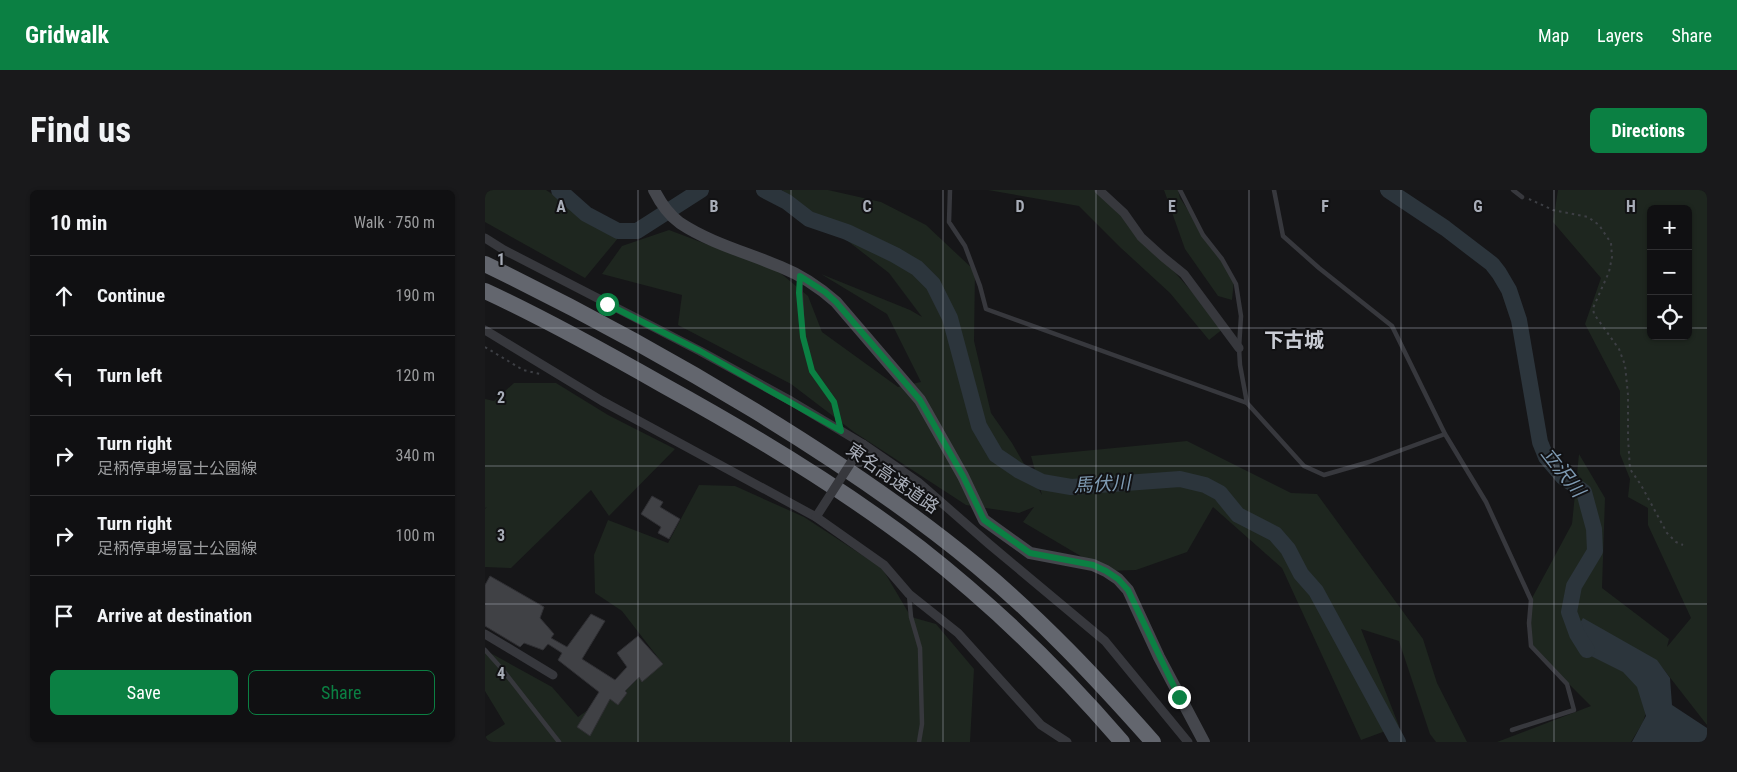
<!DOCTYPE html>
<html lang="en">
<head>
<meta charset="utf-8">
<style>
  body { margin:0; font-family:"Roboto Condensed","Noto Sans JP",sans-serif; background:#19191b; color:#f1f3f6 }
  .controls { position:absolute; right:15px; top:15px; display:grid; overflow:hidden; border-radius:8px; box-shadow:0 1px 4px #0004 }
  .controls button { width:45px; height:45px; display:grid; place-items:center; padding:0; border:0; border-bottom:1px solid #303032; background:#101012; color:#f1f3f6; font:25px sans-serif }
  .stop { position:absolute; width:15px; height:15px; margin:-11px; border:4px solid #0b8043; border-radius:50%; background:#fff }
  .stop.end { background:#0b8043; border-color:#fff; box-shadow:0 1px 5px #0008 }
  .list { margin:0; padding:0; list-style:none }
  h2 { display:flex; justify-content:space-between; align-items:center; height:65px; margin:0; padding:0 20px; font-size:21px }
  h2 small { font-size:16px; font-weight:400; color:#9c9d9f }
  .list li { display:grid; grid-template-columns:32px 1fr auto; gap:15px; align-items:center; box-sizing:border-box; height:80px; padding:0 20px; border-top:1px solid #303032 }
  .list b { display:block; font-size:19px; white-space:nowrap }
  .list p { margin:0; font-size:16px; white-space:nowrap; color:#9c9d9f }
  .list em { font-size:16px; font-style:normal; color:#9c9d9f }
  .actions { display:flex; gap:10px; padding:15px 20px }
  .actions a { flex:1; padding:11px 0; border:1px solid #0b8043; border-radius:8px; text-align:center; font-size:18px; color:#0b8043 }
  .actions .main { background:#0b8043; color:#fff }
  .icon { flex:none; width:28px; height:28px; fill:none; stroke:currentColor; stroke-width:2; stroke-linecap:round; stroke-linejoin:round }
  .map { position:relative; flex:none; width:1222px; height:552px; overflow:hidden; border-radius:8px }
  header { display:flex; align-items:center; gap:30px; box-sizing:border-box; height:70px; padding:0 25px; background:#0b8043; color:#fff }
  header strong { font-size:24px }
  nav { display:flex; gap:28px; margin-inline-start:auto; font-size:18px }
  .intro { display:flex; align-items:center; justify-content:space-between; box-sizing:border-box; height:120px; padding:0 30px }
  h1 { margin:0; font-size:35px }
  .button { padding:12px 22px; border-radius:8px; background:#0b8043; color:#fff; font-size:18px; font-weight:700 }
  main { display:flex; gap:30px; padding:0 30px }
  aside { flex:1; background:#101012; border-radius:8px; box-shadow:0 1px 4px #0004 }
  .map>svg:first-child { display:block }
  .green { fill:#1e261f; fill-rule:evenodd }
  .water { fill:#2c353c }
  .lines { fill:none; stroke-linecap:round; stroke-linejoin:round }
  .river { stroke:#2c353c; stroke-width:16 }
  .building { fill:#404145; stroke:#303034 }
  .path { stroke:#3d3f44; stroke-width:2; stroke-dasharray:2.5 4; stroke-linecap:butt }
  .service { stroke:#37383d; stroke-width:4.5 }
  .minor { stroke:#37383d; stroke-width:9 }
  .secondary { stroke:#45474d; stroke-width:12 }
  .motorway { stroke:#63666e; stroke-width:16 }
  .minor-bridge { stroke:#37383d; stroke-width:9 }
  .route { stroke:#0b8043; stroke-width:6 }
  .grid { fill:none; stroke:#a8adb8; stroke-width:1; stroke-opacity:0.55 }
  .labels { text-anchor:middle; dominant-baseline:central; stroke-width:4; stroke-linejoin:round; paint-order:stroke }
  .street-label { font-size:18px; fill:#a8adb8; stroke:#111113 }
  .water-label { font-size:19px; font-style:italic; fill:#7f9bb3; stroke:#111113 }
  .quarter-label { font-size:20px; font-weight:bold; fill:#c9ccd4; stroke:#111113 }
  .grid-label { font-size:16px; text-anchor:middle; font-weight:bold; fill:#a8adb8; stroke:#111113; stroke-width:4; stroke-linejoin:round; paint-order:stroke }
</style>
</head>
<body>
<header>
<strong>Gridwalk</strong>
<nav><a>Map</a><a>Layers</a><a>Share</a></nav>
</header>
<div class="intro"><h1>Find us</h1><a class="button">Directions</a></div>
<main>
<aside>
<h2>10 min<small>Walk · 750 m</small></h2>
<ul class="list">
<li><svg class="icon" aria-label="ahead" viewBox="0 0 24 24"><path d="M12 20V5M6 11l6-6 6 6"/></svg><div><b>Continue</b></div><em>190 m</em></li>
<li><svg class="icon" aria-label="left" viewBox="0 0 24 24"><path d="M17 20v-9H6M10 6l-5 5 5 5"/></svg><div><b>Turn left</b></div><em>120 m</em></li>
<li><svg class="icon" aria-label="right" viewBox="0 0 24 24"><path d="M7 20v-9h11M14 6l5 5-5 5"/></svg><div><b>Turn right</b><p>足柄停車場富士公園線</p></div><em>340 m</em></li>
<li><svg class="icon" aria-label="right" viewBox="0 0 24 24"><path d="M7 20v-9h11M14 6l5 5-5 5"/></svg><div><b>Turn right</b><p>足柄停車場富士公園線</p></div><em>100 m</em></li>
<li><svg class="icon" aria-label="arrive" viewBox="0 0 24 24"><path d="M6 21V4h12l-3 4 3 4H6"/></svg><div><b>Arrive at destination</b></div></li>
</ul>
<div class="actions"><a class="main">Save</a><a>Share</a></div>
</aside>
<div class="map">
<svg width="1222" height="552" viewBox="0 0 1222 552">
  <rect width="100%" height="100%" fill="#161618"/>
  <path class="green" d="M0,0H61L134,47L100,88L0,32Z
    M297,0H343L396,12L441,35L490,81L489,151L506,223L527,253L557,305L546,266L702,251L806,303L832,304L938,449L952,493L982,552H951L945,544L914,451L876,439L914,536L876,550L797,378L728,317L702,362L651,380L621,381L538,332L549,317L534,323L481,315L369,242L306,194L193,135L197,105L117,84L137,56L184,40L293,81L323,106L337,142L413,197L436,192L402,124L336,84L425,120L437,127L404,83Z
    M503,0H617L739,138L724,150L685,103L636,58L594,16Z
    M679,0H693L695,8L749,90L747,110L733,106L700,59Z
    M1073,0H1222V535L1176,476L1158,532L1146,552H1012L1106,516L1046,456V410L1087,334L1094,264L1120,308L1117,398L1184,449L1182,457L1206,428L1163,335V318L1143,307L1145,289L1135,264V201L1100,134L1116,88L1068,32ZM1166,19H1203V146H1166Z
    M29,193H71L123,225L190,259L124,326L106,300L26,378L0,377V319L2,317L0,318V209L9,211Z
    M214,295L250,296L319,327L397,378L426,427L451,434L489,479L485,552H0V547L20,534L0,501V460L67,497L93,527L121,507L178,474L137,421L110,403L109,365L123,330L183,353Z"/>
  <path class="water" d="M1098,428L1172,470L1185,488L1187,515L1222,538V552H1147L1161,526L1152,497L1138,482L1098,462L1086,448Z"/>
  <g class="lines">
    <path class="river" d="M74,0L101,24L133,41H152L216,0
      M279,0L302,12L324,29L362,42L410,65L432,78L448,94L465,128L494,236L511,265L533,280L557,292L586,297L695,289L720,295L735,303L753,325L790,344L803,359L816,384L831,401L913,552
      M903,0L960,38L1007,74L1014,83L1024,100L1034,130L1055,252L1061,267L1078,287L1099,302L1109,339L1110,361L1089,396L1084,422L1092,444L1102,460"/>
  </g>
  <path class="building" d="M167,306L178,312L175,317L195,329L184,349L173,343L176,337L156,324Z
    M5,386L59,417L55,428L69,444L66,448L82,457L106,424L120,431L97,469L130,490L142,477L132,463L153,446L178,474L157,492L154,487L140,501L142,503L133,515L125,509L105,546L92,537L114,502L73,470L77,463L63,454L58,460L39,453L35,457L0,436V395Z"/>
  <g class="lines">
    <path class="path" d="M1044,9L1068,20L1103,27L1114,35L1126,53L1127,67L1124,82L1108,118L1109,124L1134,159L1140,175L1143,205V248L1145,279L1156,295L1182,343L1191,352L1198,355
      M0,157L38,180L55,184"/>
    <path class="service" d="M465,0L464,32L480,56L495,96L501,119L762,213L819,276L839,285L884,272L960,244
      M695,0L718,45L737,69L751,94L756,126L754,158L755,175L762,213
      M789,0L798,46L834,78L907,136L960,244L1001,312L1046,410L1044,433L1046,456L1082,494L1089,520L1027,540
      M1028,0L1037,7
      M315,89L318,147L327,181L349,211L355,240
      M424,405L426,427L435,458L437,534L434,552
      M0,460L17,479L74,552"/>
    <path class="minor" d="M614,0L639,23L656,47L678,67L699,84L754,158
      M0,48L19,60L215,161L306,211L378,254L433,292L504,354L620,451L703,552
      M0,140L117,211L331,327L399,375L424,404L473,443L556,535L582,552
      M0,444L68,485"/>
    <path class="secondary" d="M169,0C175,12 184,25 195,33C225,53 263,63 296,77C316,85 334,97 351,112L435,210L478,286L499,330L545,363L608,375L621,381L633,389L643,400L674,467L719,552"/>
    <path class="motorway" d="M0,74C93,119 183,168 270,221C347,268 422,318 492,376C556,429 613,490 668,552
      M0,101C61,129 120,162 178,195C267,244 354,296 435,358C509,416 576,481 637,552"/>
    <path class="minor-bridge" d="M331,327L378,254"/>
  </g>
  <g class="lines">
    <path class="route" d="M122,114L215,161L356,241L349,212L327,181L318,147L314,103L315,86L340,102L351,112L435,210L478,286L499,330L545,363L608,375L621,381L633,389L643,400L694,507"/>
  </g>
  <path class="grid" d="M153,0V552M306,0V552M458,0V552M611,0V552M764,0V552M916,0V552M1069,0V552M0,138H1166M1203,138H1222M0,276H1222M0,414H1222"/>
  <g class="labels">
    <g class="street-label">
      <text transform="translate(408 288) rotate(35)">東名高速道路</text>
    </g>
    <g class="water-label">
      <text transform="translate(1078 282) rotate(52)">立沢川</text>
      <text transform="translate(617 294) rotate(-3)">馬伏川</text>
    </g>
    <g class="quarter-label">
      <text x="809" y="150">下古城</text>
    </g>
  </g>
  <g class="grid-label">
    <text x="76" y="22">A</text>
    <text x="229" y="22">B</text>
    <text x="382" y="22">C</text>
    <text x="535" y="22">D</text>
    <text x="687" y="22">E</text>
    <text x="840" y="22">F</text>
    <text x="993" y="22">G</text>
    <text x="1146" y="22">H</text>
    <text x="16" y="75">1</text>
    <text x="16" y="213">2</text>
    <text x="16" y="351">3</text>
    <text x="16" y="489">4</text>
  </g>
</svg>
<div class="controls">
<button>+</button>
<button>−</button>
<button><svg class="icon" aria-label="locate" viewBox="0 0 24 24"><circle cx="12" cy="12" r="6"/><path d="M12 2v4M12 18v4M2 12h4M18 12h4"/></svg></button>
</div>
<div class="stop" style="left:122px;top:114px"></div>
<div class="stop end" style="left:694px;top:507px"></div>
</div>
</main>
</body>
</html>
